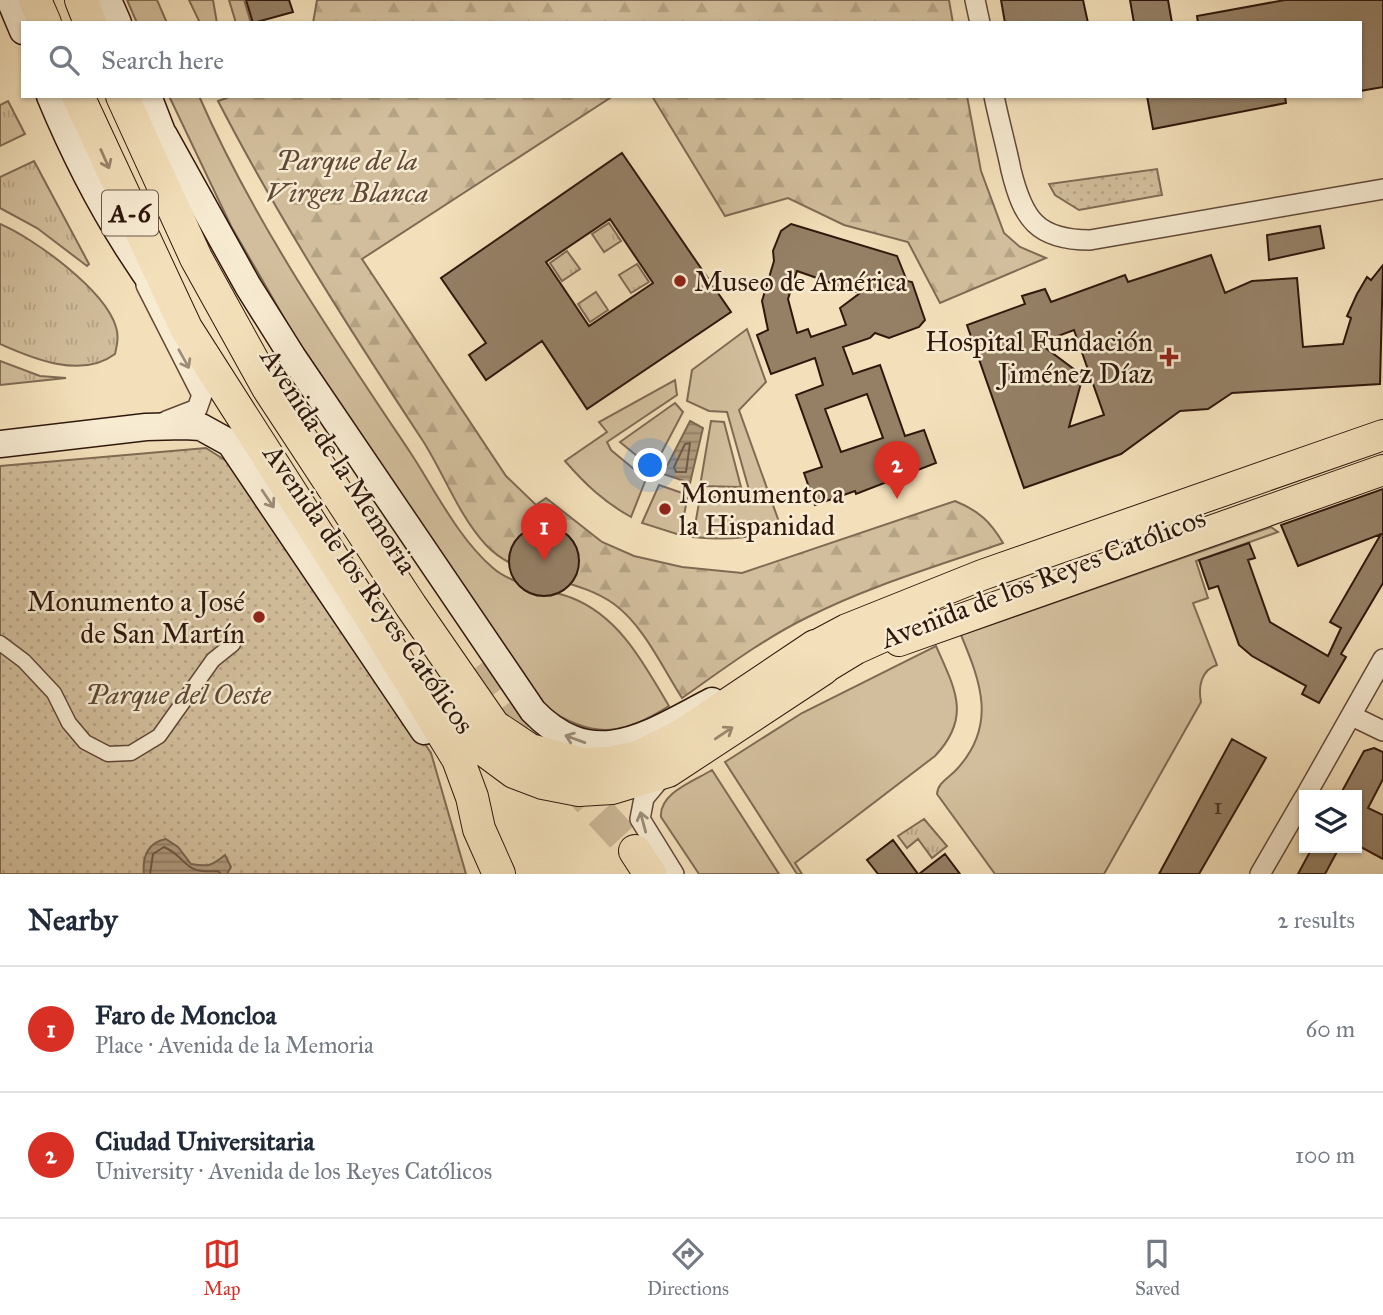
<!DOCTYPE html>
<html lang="en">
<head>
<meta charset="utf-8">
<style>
  body { margin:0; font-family:"IM FELL Great Primer",serif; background:#f2f2f3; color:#1f2937 }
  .controls { position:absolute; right:21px; bottom:21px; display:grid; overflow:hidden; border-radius:0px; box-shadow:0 2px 5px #0004 }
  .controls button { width:63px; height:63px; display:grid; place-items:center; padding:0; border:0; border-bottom:2px solid #e0e1e3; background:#fff; color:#1f2937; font:35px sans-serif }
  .you { position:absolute; left:651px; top:466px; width:24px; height:24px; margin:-18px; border:5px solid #fff; border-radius:50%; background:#1a73e8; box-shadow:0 0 0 10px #1a73e833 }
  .badge { display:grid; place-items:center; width:46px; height:46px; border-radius:50%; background:#d93025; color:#fff; font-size:23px; font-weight:700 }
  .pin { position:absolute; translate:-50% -58px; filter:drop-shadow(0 2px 4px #0008) }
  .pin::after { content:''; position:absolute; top:37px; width:24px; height:21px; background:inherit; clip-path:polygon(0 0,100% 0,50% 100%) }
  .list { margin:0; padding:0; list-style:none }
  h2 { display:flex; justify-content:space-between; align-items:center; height:91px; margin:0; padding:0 28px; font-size:30px }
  h2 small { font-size:23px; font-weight:400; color:#747a83 }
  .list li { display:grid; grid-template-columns:46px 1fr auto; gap:21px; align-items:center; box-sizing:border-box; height:126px; padding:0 28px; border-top:2px solid #e0e1e3 }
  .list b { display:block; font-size:26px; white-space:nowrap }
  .list p { margin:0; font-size:23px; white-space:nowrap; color:#747a83 }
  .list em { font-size:23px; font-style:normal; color:#747a83 }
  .icon { flex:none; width:38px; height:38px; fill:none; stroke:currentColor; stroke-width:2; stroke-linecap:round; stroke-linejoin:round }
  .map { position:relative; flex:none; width:1383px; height:874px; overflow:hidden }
  .search { position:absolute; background:#fff; box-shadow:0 2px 5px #0004; left:21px; right:21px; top:21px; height:77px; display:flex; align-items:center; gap:18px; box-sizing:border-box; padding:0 24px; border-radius:0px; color:#747a83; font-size:26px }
  .sheet { height:343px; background:#fff }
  nav { display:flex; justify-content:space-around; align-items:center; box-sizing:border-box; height:98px; border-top:2px solid #e0e1e3; background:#fff; font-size:19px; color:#747a83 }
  nav a { display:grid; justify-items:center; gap:4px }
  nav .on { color:#d93025 }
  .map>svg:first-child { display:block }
  .grass { fill:url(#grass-tufts); stroke:#806a54; stroke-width:2 }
  .forest { fill:url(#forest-firs); stroke:#806a54; stroke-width:2 }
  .park { fill:url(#park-dots); stroke:#806a54; stroke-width:2 }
  .garden { fill:#d2be9c; stroke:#806a54; stroke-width:2 }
  .water { fill:url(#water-rules); stroke:#7c6751; stroke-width:2 }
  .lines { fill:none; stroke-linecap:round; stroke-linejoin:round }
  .shore { stroke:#705a46; stroke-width:2 }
  .building { fill:#958066; stroke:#2f170c; stroke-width:2; fill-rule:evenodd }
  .trunk-tunnel { stroke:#ccb897; stroke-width:32; stroke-dasharray:32 16; stroke-linecap:butt }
  .pedestrian-casing { stroke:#604938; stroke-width:17 }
  .minor-casing { stroke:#604938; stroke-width:22 }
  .secondary-casing { stroke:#2f170c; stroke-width:29 }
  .primary-casing { stroke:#2f170c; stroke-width:32 }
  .trunk-casing { stroke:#2f170c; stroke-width:34 }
  .pedestrian { stroke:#f7ebd2; stroke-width:14 }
  .minor { stroke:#f7ebd2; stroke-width:19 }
  .secondary { stroke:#f7ebd2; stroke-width:26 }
  .primary { stroke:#f3e0ba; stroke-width:30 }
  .trunk { stroke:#f3e0ba; stroke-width:32 }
  .oneway { stroke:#9b866c }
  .oneway2 { stroke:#9d8c79 }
  .poi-dot { fill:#8f2418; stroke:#f7ebd2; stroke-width:2.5 }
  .labels { text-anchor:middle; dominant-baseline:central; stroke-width:5; stroke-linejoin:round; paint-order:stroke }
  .number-label { font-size:24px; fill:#483122 }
  .shield { fill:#f7ebd2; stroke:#6b5747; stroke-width:2 }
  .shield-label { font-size:26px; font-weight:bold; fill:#2f170c }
  .park-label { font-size:28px; font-style:italic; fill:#604937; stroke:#f7ebd2 }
  .poi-label { font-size:28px; fill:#2f170c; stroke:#f7ebd2; text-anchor:start }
  .street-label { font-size:28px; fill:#2f170c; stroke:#f7ebd2 }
</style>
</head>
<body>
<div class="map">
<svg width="1383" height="874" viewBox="0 0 1383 874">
  <defs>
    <pattern id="grass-tufts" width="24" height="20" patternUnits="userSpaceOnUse" patternTransform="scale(1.75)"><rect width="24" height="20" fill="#d2be9c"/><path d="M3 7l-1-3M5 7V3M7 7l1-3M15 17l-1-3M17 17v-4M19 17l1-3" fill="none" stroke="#b5a385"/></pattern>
    <pattern id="forest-firs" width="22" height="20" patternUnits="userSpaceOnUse" patternTransform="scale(1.75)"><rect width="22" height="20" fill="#d2be9c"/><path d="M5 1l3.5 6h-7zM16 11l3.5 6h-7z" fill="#b5a385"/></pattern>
    <pattern id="park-dots" width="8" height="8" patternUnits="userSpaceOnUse" patternTransform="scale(1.75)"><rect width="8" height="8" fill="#d2be9c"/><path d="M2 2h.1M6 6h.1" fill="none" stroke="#b5a385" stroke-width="1.8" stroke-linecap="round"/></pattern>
    <pattern id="water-rules" width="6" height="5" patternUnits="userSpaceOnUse" patternTransform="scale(1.75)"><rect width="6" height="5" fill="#b09c7f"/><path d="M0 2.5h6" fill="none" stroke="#907e66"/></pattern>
  </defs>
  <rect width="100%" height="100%" fill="#f3e0ba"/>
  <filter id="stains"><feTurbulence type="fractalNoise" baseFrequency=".00286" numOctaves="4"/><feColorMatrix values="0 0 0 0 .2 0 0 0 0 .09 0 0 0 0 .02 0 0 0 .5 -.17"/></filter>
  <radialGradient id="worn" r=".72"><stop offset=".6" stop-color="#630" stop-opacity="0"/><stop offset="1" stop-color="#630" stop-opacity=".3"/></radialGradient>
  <path class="grass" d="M8,101L25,134L0,146V105Z
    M34,161L89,264L87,266L37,228L0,208V177Z
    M609,223L621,241L604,252L592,234Z
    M0,224C35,239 105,290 116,327C119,336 117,345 115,354C82,379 33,359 0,344Z
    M567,251L580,269L562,281L550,263Z
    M637,264L649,282L631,293L619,275Z
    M596,292L608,310L590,322L578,304Z
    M0,361L40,376L66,378L0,385Z
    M924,819L947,846L932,858L918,839L907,848L898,836Z"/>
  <path class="forest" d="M317,0H949L953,23H313Z
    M232,96H613L362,259L506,476L536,505L546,498L602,542L634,556L682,567L742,573L955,501C979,511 990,521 1003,543C938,566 869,586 808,617C763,639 722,670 682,698C662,667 644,626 614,604C575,576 520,581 486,545C459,516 444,474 423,441C350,330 279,219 218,101Z
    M652,96H967L981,171L1004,233L1020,247L1046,258L940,303L908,242L844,225L788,198L725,216Z"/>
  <path class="park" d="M1157,169L1162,195L1079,210L1055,195L1049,184Z
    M206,448L228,462L267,508L431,753L466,874H0V466Z"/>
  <path class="garden" d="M127,0H157L167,23H137Z
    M189,0H213L217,23H200Z
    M229,0H244L251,23H236Z
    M169,96H199C253,220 335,340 410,452C435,490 458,538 493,568C512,585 548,589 572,598C620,617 644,664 669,706C619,737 594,739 543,706L309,361L231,226Z
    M747,329L766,382L739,410L778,519C766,543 715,539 693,537L700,497H751L727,412L709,411L687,401L692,370Z
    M675,380L677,395L607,442L611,450L646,479L631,517C604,502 585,484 565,461L607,432L599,422Z
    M675,403L683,412L653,469L620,442Z
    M711,421L724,422L741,487L700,486Z
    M659,485L688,495L680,535L642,523Z
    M1271,527L1278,532L1196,561L1208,598L1193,603L1217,665C1201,670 1198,687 1201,702L1104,874H995L937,794C938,782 949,778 957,769C997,725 981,683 961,635Z
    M936,646C955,689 972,717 935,756L795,863L802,874H797L725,762L802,713Z
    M712,770L779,874H699L661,817C659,793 694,781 712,770Z"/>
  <path class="water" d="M690,421L703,428L690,483L663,474Z
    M166,839L178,847L191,864C209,867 211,866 225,855L231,867L227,874H144C142,857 148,842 166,839Z"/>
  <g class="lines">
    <path class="shore" d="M690,443L686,472H676L674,467L685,444Z
      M150,874L153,854L164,847C190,859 181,874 218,871L221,874"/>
  </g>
  <path class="building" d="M246,0H289L293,12L253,23Z
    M1001,0H1083L1088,23H1005Z
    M1130,0H1168L1172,23H1134Z
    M1285,0H1383V87L1360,91V23H1198L1197,16Z
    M1147,96H1285L1286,103L1153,129Z
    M622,153L731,312L587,409L542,341L486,380L469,355L486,343L441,278ZM610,219L653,283L589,326L546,262Z
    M791,224L897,256L907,281L912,282L925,320L919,327L889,338L875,333L870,338L843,347L853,374L880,365L905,436L924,430L936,463L856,494L855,491L815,505L804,473L822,467L796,395L823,385L815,358L771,374L757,335L768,330L762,301L774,261L773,251L781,231ZM797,271L860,293L840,308L846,325L811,337L808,329L797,333L788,299ZM867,394L883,438L841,452L825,409Z
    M1320,226L1324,248L1269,260L1267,235Z
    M1211,255L1225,293L1252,281L1297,278L1303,347L1343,344L1351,318L1347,316L1357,294L1367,277L1371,280L1383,265L1380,384L1232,393L1208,409L1180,411L1121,454L1024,488L967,325L1025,304L1022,296L1045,289L1051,302L1125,275L1128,282ZM1074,330L1104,415L1069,427L1083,376L1039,343Z
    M1383,489V583L1341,654L1346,657L1319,703L1302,694L1306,686L1252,656L1239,645L1218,586L1209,589L1199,560L1249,543L1255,558L1248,560L1270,622L1328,656L1341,628L1330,622L1381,534L1298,566L1281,525Z
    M509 561a35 35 0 1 1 70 0a35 35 0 1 1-70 0Z
    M1232,739L1266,758L1199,874H1159Z
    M1374,748L1383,752V779L1368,808L1383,815V859L1357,845V795H1340L1364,751Z
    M893,840L918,874H878L867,860Z
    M1312,848H1339L1325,874H1298Z
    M945,854L960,874H919Z"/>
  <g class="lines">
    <path class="trunk-tunnel" d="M474,669L507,712L635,851"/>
    <defs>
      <path id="pedestrian" d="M0,643L24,661L54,693L69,723L85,742L108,754L131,753L159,736L213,660L233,644"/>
      <path id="minor" d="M975,0L980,23
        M994,96C999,121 1006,145 1011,170C1023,219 1037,240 1090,240L1383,189
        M146,285L202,395L197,409L166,421
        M1352,716L1383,731
        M664,774L644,798L640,819L674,874
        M1306,795L1383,659
        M1260,874L1304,798"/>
      <path id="secondary" d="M10,0L23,31
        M108,0L118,23
        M50,96C79,166 116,235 161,296
        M148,96L169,150
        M164,135L248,286L292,356L533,711C594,774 648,734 712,701
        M0,444L146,427L184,426L201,427L230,443L424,731"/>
      <path id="primary" d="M899,641L1383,470
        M815,646L847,629L982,575L1383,435
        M823,669L856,649L916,622"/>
      <path id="trunk" d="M35,0L45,23
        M81,0L90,23
        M78,96L186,328L375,624L458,759L472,797L479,829L499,874
        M122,96L196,258L268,388L411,606L494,726L530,750L582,764L610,763L638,757L682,735L815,646
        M442,701L483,749L514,772L543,783L579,790L612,788L668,771L823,669
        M635,851L650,874"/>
    </defs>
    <use href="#pedestrian" class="pedestrian-casing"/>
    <use href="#minor" class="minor-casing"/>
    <use href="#secondary" class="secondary-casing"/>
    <use href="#primary" class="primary-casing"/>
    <use href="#trunk" class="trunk-casing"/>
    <use href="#pedestrian" class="pedestrian"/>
    <use href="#minor" class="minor"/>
    <use href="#secondary" class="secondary"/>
    <use href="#primary" class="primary"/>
    <use href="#trunk" class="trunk"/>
  </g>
  <defs><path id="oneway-shaft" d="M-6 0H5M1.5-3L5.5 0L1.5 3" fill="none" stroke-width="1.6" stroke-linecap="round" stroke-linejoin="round" transform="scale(1.75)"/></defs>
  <g class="oneway">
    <use href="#oneway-shaft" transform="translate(105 159) rotate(66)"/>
    <use href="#oneway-shaft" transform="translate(724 733) rotate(-34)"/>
  </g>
  <g class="oneway2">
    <use href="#oneway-shaft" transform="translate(184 359) rotate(61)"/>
    <use href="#oneway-shaft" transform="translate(268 499) rotate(56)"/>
    <use href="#oneway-shaft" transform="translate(575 739) rotate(-160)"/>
    <use href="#oneway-shaft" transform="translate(643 822) rotate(-105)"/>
  </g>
  <g class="poi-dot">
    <circle cx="680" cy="281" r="7"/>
    <path d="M1165.5 346.5h7v7h7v7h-7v7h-7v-7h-7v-7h7z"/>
    <circle cx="665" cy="509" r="7"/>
    <circle cx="259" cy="617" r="7"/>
  </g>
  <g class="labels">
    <g class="number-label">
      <text x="1218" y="806">1</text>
    </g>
    <rect class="shield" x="102" y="190.5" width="56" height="45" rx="5"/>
    <g class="shield-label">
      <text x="130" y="213">A-6</text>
    </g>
    <g class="park-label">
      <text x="347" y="160">Parque de la<tspan x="347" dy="32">Virgen Blanca</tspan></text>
      <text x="178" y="694">Parque del Oeste</text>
    </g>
    <g class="poi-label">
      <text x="694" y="281">Museo de América</text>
      <text x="1153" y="341" text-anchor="end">Hospital Fundación<tspan x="1153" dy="32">Jiménez Díaz</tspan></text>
      <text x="679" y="493">Monumento a<tspan x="679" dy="32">la Hispanidad</tspan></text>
      <text x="245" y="601" text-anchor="end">Monumento a José<tspan x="245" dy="32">de San Martín</tspan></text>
    </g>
    <g class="street-label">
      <text transform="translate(339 461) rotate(57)">Avenida de la Memoria</text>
      <text transform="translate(1043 578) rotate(-21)">Avenida de los Reyes Católicos</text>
      <text transform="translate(369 589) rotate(55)">Avenida de los Reyes Católicos</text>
    </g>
  </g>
  <rect width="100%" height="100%" filter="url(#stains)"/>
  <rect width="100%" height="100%" fill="url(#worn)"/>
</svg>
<div class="controls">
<button><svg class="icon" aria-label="layers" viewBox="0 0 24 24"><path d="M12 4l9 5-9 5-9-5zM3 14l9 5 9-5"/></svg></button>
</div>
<div class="you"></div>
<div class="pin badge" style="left:544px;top:561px">1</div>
<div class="pin badge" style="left:897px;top:499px">2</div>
<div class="search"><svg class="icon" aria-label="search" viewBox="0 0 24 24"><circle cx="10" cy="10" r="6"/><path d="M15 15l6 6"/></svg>Search here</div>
</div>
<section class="sheet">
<h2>Nearby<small>2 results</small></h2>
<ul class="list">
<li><span class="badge">1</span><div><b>Faro de Moncloa</b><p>Place · Avenida de la Memoria</p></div><em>60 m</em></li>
<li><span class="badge">2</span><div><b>Ciudad Universitaria</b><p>University · Avenida de los Reyes Católicos</p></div><em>100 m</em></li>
</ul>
</section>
<nav>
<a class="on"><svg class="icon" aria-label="map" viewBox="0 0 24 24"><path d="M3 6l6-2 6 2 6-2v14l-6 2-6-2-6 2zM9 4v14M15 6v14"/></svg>Map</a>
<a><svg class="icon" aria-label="directions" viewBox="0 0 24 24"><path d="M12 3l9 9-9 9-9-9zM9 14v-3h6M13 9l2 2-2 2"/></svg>Directions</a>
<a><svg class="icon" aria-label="saved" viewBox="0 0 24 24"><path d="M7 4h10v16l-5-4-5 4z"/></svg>Saved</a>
</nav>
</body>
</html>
